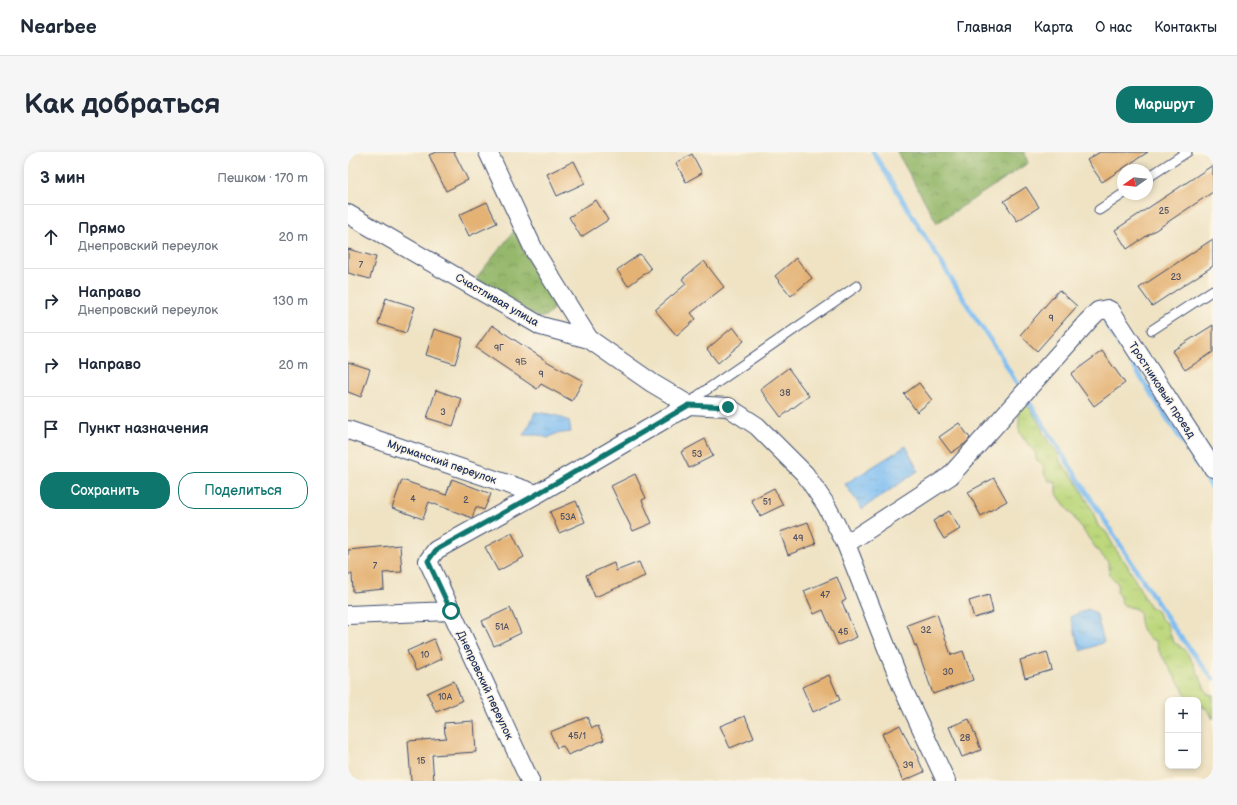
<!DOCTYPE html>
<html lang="ru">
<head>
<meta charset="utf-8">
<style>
  body { margin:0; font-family:"Balsamiq Sans",sans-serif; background:#f6f6f7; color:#1f2937 }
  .controls { position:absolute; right:12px; bottom:12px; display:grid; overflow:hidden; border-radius:8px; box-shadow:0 2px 6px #0003 }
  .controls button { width:36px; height:36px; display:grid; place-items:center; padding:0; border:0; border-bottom:1px solid #e0e1e3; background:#fff; color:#1f2937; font:20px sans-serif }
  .compass { position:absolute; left:769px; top:12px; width:36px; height:36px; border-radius:50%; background:#fff; box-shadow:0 2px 6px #0003; rotate:255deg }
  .stop { position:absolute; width:12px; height:12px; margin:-9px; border:3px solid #0f766e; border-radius:50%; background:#fff }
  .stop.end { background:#0f766e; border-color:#fff; box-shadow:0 1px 4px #0008 }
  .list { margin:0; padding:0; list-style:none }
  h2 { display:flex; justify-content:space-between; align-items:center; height:52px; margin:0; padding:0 16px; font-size:17px }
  h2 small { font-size:13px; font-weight:400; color:#747a83 }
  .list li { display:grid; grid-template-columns:26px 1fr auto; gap:12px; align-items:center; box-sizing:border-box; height:64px; padding:0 16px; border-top:1px solid #e0e1e3 }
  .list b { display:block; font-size:15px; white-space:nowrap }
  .list p { margin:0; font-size:13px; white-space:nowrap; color:#747a83 }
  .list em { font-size:13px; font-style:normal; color:#747a83 }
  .actions { display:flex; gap:8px; padding:12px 16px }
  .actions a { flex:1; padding:9px 0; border:1px solid #0f766e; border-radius:16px; text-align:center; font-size:14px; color:#0f766e }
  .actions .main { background:#0f766e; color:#fff }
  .icon { flex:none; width:22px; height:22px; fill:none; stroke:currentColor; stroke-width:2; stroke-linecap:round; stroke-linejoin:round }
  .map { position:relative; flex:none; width:865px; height:629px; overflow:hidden; border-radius:16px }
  header { display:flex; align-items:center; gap:24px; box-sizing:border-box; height:56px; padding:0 20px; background:#fff; border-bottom:1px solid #e0e1e3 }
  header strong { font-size:19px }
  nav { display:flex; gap:22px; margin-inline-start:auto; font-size:14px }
  .intro { display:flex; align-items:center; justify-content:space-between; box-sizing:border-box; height:96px; padding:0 24px }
  h1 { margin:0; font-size:28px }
  .button { padding:10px 18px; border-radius:16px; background:#0f766e; color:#fff; font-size:14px; font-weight:700 }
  main { display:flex; gap:24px; padding:0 24px }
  aside { flex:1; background:#fff; border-radius:16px; box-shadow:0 2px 6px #0003 }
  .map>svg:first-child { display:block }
  .grass { fill:url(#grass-tufts); stroke:#6c836d }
  .forest { fill:url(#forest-crowns); stroke:#587465 }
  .water { fill:url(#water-ripples); stroke:#4c76a8 }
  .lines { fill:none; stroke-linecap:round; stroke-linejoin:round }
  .stream { stroke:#7ebef3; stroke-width:4.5 }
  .building { fill:#e4b275 }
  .service-casing { stroke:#3b4a6d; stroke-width:11 }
  .minor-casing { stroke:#3b4a6d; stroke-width:20 }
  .service { stroke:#fff; stroke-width:9 }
  .minor { stroke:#fff; stroke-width:18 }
  .route { stroke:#0f766e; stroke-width:5 }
  .labels { text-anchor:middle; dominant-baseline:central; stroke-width:3; stroke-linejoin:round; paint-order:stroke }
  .number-label { font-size:9px; fill:#4d5064 }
  .street-label { font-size:11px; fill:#1b2f5e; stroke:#fcf5e5 }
</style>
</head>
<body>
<header>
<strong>Nearbee</strong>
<nav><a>Главная</a><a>Карта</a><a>О нас</a><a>Контакты</a></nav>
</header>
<div class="intro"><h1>Как добраться</h1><a class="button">Маршрут</a></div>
<main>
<aside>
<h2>3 мин<small>Пешком · 170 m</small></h2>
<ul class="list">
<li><svg class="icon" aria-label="ahead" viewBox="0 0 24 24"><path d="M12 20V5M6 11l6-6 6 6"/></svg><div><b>Прямо</b><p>Днепровский переулок</p></div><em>20 m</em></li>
<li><svg class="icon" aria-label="right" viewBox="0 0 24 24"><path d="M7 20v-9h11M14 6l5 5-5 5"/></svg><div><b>Направо</b><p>Днепровский переулок</p></div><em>130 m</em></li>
<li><svg class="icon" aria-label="right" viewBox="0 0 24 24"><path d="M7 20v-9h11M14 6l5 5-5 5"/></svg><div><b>Направо</b></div><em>20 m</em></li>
<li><svg class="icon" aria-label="arrive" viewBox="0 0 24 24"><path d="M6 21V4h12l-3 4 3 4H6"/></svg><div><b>Пункт назначения</b></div></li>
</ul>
<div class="actions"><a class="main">Сохранить</a><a>Поделиться</a></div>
</aside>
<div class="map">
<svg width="865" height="629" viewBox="0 0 865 629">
  <defs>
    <pattern id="grass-tufts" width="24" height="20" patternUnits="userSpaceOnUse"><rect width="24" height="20" fill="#bcd77c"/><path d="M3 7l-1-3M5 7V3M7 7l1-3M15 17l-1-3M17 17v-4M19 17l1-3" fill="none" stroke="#a1b96e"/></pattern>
    <pattern id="forest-crowns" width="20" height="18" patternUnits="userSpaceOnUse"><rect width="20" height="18" fill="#95b86c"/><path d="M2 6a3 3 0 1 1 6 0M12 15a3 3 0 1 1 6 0" fill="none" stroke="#79965c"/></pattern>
    <pattern id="water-ripples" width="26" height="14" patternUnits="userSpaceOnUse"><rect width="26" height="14" fill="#7ebef3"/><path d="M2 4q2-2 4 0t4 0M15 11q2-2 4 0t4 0" fill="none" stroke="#669bc8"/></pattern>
  </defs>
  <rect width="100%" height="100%" fill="#fcf5e5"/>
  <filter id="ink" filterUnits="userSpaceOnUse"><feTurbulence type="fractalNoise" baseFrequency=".025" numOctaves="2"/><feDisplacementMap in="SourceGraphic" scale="8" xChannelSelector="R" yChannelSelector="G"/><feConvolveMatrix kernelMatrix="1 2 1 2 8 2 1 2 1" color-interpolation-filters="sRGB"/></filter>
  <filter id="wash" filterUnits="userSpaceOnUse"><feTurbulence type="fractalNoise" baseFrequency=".012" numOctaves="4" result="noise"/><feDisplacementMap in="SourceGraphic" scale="16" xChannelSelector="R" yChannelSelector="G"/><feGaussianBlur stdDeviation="0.9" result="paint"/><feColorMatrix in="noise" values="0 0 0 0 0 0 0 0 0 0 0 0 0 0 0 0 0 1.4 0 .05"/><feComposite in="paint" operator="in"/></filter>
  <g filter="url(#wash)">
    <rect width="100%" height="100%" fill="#efe3c4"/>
    <path class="grass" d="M676,253L681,255L694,276L695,281L701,291L710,301L712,310L727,327L744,358L750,374L758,380L768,398L779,413L801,454L809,459L813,467L819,472L825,490C828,492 831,493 833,495C845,504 852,529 860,542L865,543V567L860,558L850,552V548H844L840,546L811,499L808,489C794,485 792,473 791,459L785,456L775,453L769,439L770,432L762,423L760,410L750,399L709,342V337L707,329H701L697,323L695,314L689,309L687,300L674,285L671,278V255Z"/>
    <path class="forest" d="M549,0H676L680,11L589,71Z
      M167,78C171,88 175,100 182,109C189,120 218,150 200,163C198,164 194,165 191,166L128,126Z"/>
    <path class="water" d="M187,260L207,263L221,269L223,280L207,282L200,286L190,283H175L182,272Z
      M558,294L570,319L514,357L497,332Z
      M740,457L748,461L756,490L733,499L722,465Z"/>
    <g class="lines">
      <path class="stream" d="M525,0L628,167L650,199L669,232
        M758,172L865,337
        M681,250L825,475L865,527"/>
    </g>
    <g id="blocks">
      <path class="building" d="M88,0H106L120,28L98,39L81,3Z
        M752,0H800L754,30L739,8Z
        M344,2L354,21L338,30L328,11Z
        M226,9L237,31L209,44L199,22Z
        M865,13V40L779,97L767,78Z
        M678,35L691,55L669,69L656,49Z
        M248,48L260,68L233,85L221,65Z
        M139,50L149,71L121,84L111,63Z
        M865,87V114L804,154L791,136Z
        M0,97L28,105L22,127L0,121Z
        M292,102L303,117L280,134L269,118Z
        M448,106L464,126L443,144L427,124Z
        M356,109L376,135L343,161L348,167L329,184L307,158L338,132L334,127Z
        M711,138L729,154L689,199L672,183Z
        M38,146L67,155L58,181L30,172Z
        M144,173L200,210L235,229L224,249L193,232L189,237L128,196Z
        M865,173V200L837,218L824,199Z
        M385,175L396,189L370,211L359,197Z
        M86,177L115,186L107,212L78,203Z
        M754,199L777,231L746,254L723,222Z
        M0,210L22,217L13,245L0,240Z
        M440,216L461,244L433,265L412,237Z
        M571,231L584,248L569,260L556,242Z
        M88,238L114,247L105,274L79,266Z
        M611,271L622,286L618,291L603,301L591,285Z
        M357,287L365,304L341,316L333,300Z
        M287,322L298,346L294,348L304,371L285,379L263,334Z
        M646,326L659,349L633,364L620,340Z
        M104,327L143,342L136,358L128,355L124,366L81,350L75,367L44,356L54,328L98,343Z
        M426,336L435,353L412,364L403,348Z
        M228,349L237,370L211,381L202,360Z
        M601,359L612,377L596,387L585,369Z
        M460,370L468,392L440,403L432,380Z
        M164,381L176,405L150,419L137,395Z
        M52,393L54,420L35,421L36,437L5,440L4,422H0V398Z
        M291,410L297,424L247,445L238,423L266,411L268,419Z
        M489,425L498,448L494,450L509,485L490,493L475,458L466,462L456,439Z
        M641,443L645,460L626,466L621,449Z
        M162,456L173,481L146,494L134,469Z
        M589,462L603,503L615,499L625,528L585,542L568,493L567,494L559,473Z
        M86,487L94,507L68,519L59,499Z
        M699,500L704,518L677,526L672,508Z
        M481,523L492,548L465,560L454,535Z
        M106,529L114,549L88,560L79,541Z
        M397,564L406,586L382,596L372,574Z
        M239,565L244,576L250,574L256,588L220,603L215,594L209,596L202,580Z
        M621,567L633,598L614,605L601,575Z
        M126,569L128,600L84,603L86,629H63L60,589L99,586L97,582L96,571Z
        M552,573L564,598L566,597L576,620L555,629L534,582Z"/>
    </g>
  </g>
  <g filter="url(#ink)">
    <use href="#blocks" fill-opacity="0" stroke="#3b4a6d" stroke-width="1"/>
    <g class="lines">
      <defs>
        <path id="service" d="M799,26L839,0
          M751,58L775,42
          M804,178L865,138
          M341,253L351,243L509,134"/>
        <path id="minor" d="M140,0L187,100L241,187
          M0,62L193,174L241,187L304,231L341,253L380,255L409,274L457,322L478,353L498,392L555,537L598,629
          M0,278L189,342
          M498,392L602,324L741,168L750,159L759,157L763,159L865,316
          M0,463L103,459
          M182,629L80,409L88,398L189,342L341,253"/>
      </defs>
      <use href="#service" class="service-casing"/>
      <use href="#minor" class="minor-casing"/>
      <use href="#service" class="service"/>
      <use href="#minor" class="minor"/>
    </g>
  </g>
  <g class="lines" filter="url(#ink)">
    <path class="route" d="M103,459L80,409L88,398L189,342L341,253L380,255"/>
  </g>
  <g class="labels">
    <g class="number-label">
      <text x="816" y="59">25</text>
      <text x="13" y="113">7</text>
      <text x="828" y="125">23</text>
      <text x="703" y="166">9</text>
      <text x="151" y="196">9Г</text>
      <text x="173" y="210">9Б</text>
      <text x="193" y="222">9</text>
      <text x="437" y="241">38</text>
      <text x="95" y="260">3</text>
      <text x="349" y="302">53</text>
      <text x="65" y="347">4</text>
      <text x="118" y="348">2</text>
      <text x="419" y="350">51</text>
      <text x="220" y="365">53А</text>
      <text x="450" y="386">49</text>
      <text x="27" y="414">7</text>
      <text x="477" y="443">47</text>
      <text x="154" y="475">51А</text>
      <text x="578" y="478">32</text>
      <text x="495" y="480">45</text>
      <text x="77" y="503">10</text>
      <text x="600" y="520">30</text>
      <text x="97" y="545">10А</text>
      <text x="229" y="584">45/1</text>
      <text x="617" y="586">28</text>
      <text x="73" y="609">15</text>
      <text x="560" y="613">39</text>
    </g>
    <g class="street-label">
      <text transform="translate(149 148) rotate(30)">Счастливая улица</text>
      <text transform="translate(814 238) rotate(57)">Тростниковый проезд</text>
      <text transform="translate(94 310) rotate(19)">Мурманский переулок</text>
      <text transform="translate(137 533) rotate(65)">Днепровский переулок</text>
    </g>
  </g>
</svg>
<div class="controls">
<button>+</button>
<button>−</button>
</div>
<svg class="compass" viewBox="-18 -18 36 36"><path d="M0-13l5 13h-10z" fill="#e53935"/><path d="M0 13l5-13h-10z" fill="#747a83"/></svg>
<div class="stop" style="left:103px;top:459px"></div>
<div class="stop end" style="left:380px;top:255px"></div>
</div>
</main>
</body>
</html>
